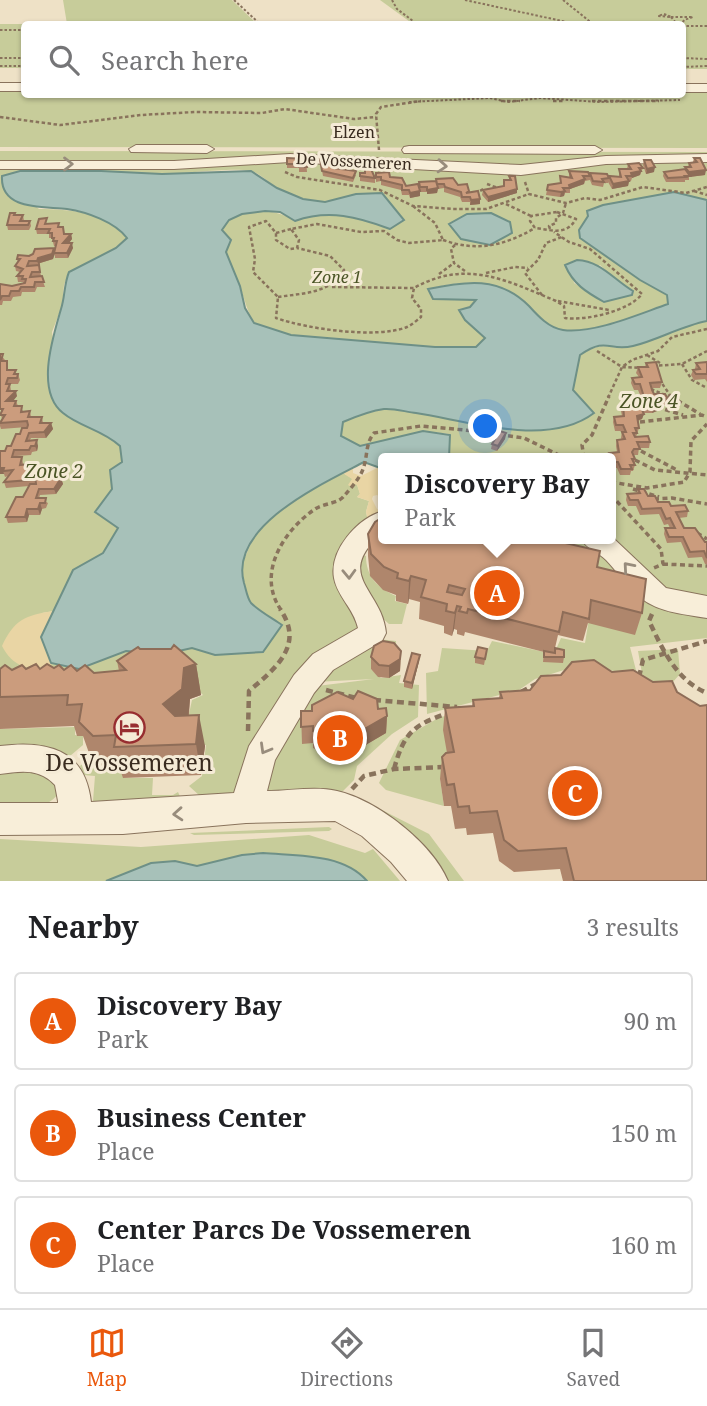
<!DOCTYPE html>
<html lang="en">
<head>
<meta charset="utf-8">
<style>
  body { margin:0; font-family:"Noto Serif",serif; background:#f6f6f6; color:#202124 }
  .you { position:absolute; left:486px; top:427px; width:24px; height:24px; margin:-18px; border:5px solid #fff; border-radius:50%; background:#1a73e8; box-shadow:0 0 0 10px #1a73e833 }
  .badge { display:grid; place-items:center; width:46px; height:46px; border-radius:50%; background:#ea580c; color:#fff; font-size:23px; font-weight:700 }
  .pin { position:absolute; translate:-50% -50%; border:4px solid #fff; box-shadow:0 2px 7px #0006 }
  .popup { position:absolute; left:378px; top:453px; width:238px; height:91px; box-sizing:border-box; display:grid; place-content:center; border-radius:7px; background:#fff; filter:drop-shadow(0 2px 5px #0005); font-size:23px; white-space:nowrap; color:#757577 }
  .popup b { font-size:26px; color:#202124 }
  .popup::after { content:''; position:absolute; left:50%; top:100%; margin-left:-14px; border:14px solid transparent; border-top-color:#fff }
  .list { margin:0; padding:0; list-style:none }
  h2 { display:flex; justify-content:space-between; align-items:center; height:91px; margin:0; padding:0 28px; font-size:30px }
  h2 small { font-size:23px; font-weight:400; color:#757577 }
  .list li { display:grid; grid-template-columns:46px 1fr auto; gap:21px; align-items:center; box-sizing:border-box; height:98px; margin:0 14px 14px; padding:0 14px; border:2px solid #e0e0e0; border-radius:7px }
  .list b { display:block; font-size:26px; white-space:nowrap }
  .list p { margin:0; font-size:23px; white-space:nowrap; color:#757577 }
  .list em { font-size:23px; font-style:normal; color:#757577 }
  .icon { flex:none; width:38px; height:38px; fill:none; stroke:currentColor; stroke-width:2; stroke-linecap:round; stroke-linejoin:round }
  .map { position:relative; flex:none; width:707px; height:881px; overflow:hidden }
  .search { position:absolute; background:#fff; box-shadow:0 2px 5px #0004; left:21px; right:21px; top:21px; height:77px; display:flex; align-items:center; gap:18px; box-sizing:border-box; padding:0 24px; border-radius:7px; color:#757577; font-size:26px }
  .sheet { height:427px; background:#fff }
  nav { display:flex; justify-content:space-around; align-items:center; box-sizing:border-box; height:98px; border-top:2px solid #e0e0e0; background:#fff; font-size:19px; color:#757577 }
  nav a { display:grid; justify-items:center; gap:4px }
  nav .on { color:#ea580c }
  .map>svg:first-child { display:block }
  .green { fill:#c7cc9a; fill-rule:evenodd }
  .sand { fill:#e9d5a4 }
  .water { fill:#a7c1b9; stroke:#6e9087; stroke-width:2 }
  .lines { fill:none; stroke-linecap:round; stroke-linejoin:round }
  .minor-casing { stroke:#89735c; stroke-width:2 }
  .path-far3 { stroke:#89735c; stroke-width:2; stroke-dasharray:2.5 2; stroke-linecap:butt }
  .path-far2 { stroke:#89735c; stroke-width:2.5; stroke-dasharray:3.5 2.5; stroke-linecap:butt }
  .path-far1 { stroke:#89735c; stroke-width:3.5; stroke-dasharray:5 3.5; stroke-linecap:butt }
  .path { stroke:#89735c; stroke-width:4.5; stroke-dasharray:7 4.5; stroke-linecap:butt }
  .minor { fill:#f8eed9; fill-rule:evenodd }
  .wall { fill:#af866c }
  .shaded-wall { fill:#8e6d58 }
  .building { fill:#cb9c7d; stroke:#8e6d58; stroke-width:2; fill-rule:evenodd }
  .oneway { stroke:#988c7c }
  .labels { text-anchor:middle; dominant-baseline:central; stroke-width:6; stroke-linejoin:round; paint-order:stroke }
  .far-street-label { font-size:16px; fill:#392b1f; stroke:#f5ebd6 }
  .far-park-label { font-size:16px; font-style:italic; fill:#4b5526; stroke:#f5ebd6 }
  .park-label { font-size:19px; font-style:italic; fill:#4b5526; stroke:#f5ebd6 }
  .near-poi-label { font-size:23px; fill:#392b1f; stroke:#f5ebd6 }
</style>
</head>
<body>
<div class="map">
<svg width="707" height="881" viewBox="0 0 707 881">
  <rect width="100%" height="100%" fill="#eee1c6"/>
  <path class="green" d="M63,0H232L257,24H24V68H0V24H67Z
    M380,0H707V69H683L682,24H413Z
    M0,88H24V94H682L683,89H707V148L0,147Z
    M0,151L707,152V200L674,193L603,205L588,216L579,230L580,238L640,280L667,295L668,304C643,313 582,338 558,329C544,324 536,312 525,303C496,279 463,279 429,289L434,299L477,300L470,307L459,310L485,338L476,347H435L291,335L254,323C247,311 245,300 240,287C231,261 202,220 248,213C268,210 278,211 295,221C329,209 358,217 390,229L340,199C316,204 293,199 273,185C267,181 258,172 250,171C233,167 185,174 164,174C114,174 51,164 2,176L39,209C68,209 108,212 127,238L116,248L69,272L64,285L62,306L52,332L62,413L91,426L120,446L122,462L110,470L118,527L103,553L73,570L54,611L42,613L49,671L51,663L79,669L126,651L165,654L192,648L215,655L249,601L240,569L252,541L268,520L293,501L343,473L353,479L349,485L357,484L360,494L357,497L369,501L366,512L368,521L351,603L359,631L236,796H200L189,786L202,776L206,745L182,746L192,700L203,695L180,673L0,696ZM600,265L618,282L633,291L604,302L574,283L573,278Z
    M707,321V615L672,601L604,539H611V517H614L611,513V458H449V434L423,431L360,446L341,436L343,422C356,416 369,411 384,409C394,408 406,412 416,413C468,420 548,448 593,413L573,390L580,355C607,338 608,352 633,346C658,340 680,327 707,321Z
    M459,539L593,541L707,618V638L630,647L637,674L585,667L564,670L535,679L519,690L427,714L426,673L438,671L442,648L487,651L492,641L554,654L561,638L585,643L594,588Z
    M360,554L366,556C366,577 378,588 396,596L395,601L407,604L402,624H389L368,605L352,560Z
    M378,639L396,641V656L373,657L371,669L381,678L401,675L399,683L419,685L418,717L392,734L357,766L354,780L342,792L269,801L261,797L279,733L317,686L374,679L314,682Z
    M678,649L680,674L664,692L440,779L444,806L386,790L379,783L400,740L440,717L643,679L638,651Z
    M75,727V735L83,736V745L70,756L43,751H0V729Z
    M91,757L101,768L123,767V778H153L152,795H173L178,792L183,803L89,806L93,801L95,776L83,775L80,766Z
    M0,764H19L56,780L59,793C44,812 23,809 0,811Z
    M380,809L429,834L464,881H439L376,811Z
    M329,827L332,829L329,831L194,835L190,833Z
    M309,835L365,853L373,849L400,881H367L363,876L333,861L263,853L242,855L197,866L175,861L106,881H0V839L141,847Z"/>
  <path class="sand" d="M379,467L383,469V499L377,495L373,496L372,499L377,509L383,511V513L368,521L366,512L369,501L357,497L360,494L357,485L354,484L353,488L348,485L352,479L343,473L353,468V473L361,476Z
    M54,611L41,637L51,663L50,671C27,669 13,667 2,646C14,620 25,615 54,611Z"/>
  <path class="water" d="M20,171H101L162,174L251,171L277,188L303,199L325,202L356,194L382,193L404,220L390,229C358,217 329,209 295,221L280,212L265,211L242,214L229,220L222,230L231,240L226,252L240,286L245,308L254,323L291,335L435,347H476L485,338L465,320L459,310L470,307L476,300L433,299L428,289C466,281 499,276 529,306C538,316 549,328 563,330C594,334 639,314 668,304L667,295L640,280L580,238L579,230L588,216L587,211L603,205L674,192L707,200V321C681,326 658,340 633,346C608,352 608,336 580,355L573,390L594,413C548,448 468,421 416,413C406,412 394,408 384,409C369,411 357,416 343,422L341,436L360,446L423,431L450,435L449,458H383V469L364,462C324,483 228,526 244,583C246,589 247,598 251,603C259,611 272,618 282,625L263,652L215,655L192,648L165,654L126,651L79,669L51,663L41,637L73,570L103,553L118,528L95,512L112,489L110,470L122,462L120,446C103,430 80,427 63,413C35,391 53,337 61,309C65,297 64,284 69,272L116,248L127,238C115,222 87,212 67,209C44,206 0,211 2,176Z
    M491,213L510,222L512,233L490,245L461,239L449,224L467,214Z
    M577,260C601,261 613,279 633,291L632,295L604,302C586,292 573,284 565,265Z
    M263,853C297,856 343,853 367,881H106L151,863L175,861L197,866L242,855Z"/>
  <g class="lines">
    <defs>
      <path id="minor" d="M0,83H24V91H0Z
        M682,84H707V92H682Z
        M136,145H207L214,149L207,153L131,152L129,149Z
        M409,146H595L602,150L595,154L404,153L402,150L404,147Z
        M290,154L521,165L606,156L707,154V162L606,164L521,175L290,162L174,169H0V161H174Z
        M383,511V532C332,577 382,588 386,633L382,641L333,670L314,693L275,760L267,791C289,791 316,786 337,791C377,800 432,843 448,881H407L391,862L362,836L335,821L246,823L123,834L0,835V803H58V801L55,785C39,768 21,771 0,774V746C47,740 85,749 91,802L234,793L249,746L294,675L313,654L358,628C354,609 337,596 334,578C329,550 358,518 383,511Z
        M611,536L666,588L707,596V618C682,614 654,612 635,593C624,583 616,570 606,560C598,552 587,549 581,539H611Z"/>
    </defs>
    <use href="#minor" class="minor-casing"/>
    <path class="path-far3" d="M234,0L260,24
      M392,0L397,9L417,24
      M465,0L576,24
      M563,0L593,24
      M664,14L671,17L658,16Z
      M671,17L677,24
      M671,17H693L684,20L682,24
      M682,26H707
      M0,30H24
      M0,58H24
      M682,58L707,59
      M0,66H24
      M682,67L707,66
      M409,102L490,98L508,102L540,98L599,102L680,100"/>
    <path class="path-far2" d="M501,101H520
      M553,101H563
      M592,101H659
      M0,117L60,125L141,115L195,112L262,113L285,109L354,119L376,117
      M379,150L376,114L381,107L421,101
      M285,172L297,177L380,190L413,206L453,209H486L529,194
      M525,182L529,194L566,203L585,198L600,200L643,187L686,193L707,187
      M487,184L498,188
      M694,191L707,195
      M475,194L485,188
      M506,204L531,216
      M413,206L435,223L443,240L409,243L397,240L384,231L361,232L317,224L291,229L299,240L297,248L290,249L276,240V233L266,221L249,227L255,259L253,272L278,297L276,318C307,329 377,339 407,327C412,325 417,320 421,317V309L412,298L414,288C466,259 506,280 556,301L564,306L565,318C586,321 629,311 642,294L590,249L569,242L554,232
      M557,212L576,219C566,236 552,230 535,228L530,221L531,216Z
      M550,229L549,226L556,223V218L563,213L566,203
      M276,233L291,229
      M443,240C477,252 504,246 535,228
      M455,245L451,249L454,263L465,271
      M486,273L515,267L528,268
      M439,274L454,263
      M332,287L414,288
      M542,295L525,273L538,260L546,243L562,237
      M278,297C303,293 330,294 344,270L330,256L297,248
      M558,301L609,310
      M597,351L622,367L642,368
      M647,355L660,363
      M682,364L692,380L707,388
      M653,366L682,364L707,351
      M659,379L672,398
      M651,389L670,397
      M608,398L622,367L632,360L658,351L672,337L707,329"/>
    <path class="path-far1" d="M670,396L700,414
      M657,407L683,415
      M640,422L702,415L707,417
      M641,451L677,470
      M584,458L582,445L592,435L609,396
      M635,460L655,470L707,475
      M611,482L647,488L684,482L690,472L691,441L707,424
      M633,489L659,497
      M611,495L661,549L663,564L654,568
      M654,499L672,498L707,504
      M697,533L707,539
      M663,564L707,566
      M281,610C256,574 283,531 315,509C324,503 338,504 344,496C351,488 360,478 363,469C368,456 365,444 374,433L421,426L475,431L524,438L565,458"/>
    <path class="path" d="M652,614L649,621C663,650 676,680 707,693
      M639,677L643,660L707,641
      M326,690L356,698
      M521,692L536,684
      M374,700L457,707
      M248,731L249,691C276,668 305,645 280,609
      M394,769C404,733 413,725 448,713
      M352,789L364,776L394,769L443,767"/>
    <use href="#minor" class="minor"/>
  </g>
  <path class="wall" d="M287,158L306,159L307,172H299V168H287Z
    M694,158L705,175L689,177V180H685V182H666L663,176L664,172L685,169V167H688L689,163L693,162Z
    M320,159L334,168L356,175L353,182L323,176Z
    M644,160L654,172L646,174L643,165Z
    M628,164L643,168L640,175L632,178L631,181H629L628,186L612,189L608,182V183H604L603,187L592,185L590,180L585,181L584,184L570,189V193H565L564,196L560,197L546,195L547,190L560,184V176L569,178V171L619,177V169H627Z
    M360,173H365L375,178V183L360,181Z
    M376,173L390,177L406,186H419V182L458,185L469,191V192L480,204L470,205V202H462L460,197L444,192V188L438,189L437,193L427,194V192H420V196L410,198L409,195H402L401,190L381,185V181L376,182Z
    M509,176L517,189V193L488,202L482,195L483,190L503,186L504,180H509Z
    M16,215H23L24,221H30L31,226L29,230H8L7,225Z
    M48,224L60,227L64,234H71L72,239L69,243L73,248L68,258H55V254L53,259L40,263L39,265L41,276L45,287H37L35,292H22L21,296L13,297L11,301H3L2,305H0V284L12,286L23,283V282H18L17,276L20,272L16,271L15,266L18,263L17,259L54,248V252L56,246H54L52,238H49V234H37L36,229Z
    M0,354L5,360L4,361H7L8,370L18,374L20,380L18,384H10L11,391L17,396L13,401H16L18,406L24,412L30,411L31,417H42L43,423H51L53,429L46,438H31L30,440L38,446L37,451L32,452L31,455L16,456L15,457H22L23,464L30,470L52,471L53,478H61L63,484L56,494L40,495L39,498L48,503L46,508L42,509L40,515H29L27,522L8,523L6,517L23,497L29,486L6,488L4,482L8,476L5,477L4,474H0V451H5L11,446L20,434L27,427L1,429L0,426V422L2,419L1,415Z
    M707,362V382L705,379L694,380L691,375L693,370L695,369L696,363Z
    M646,363L662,382L660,388H651L654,394L668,399L666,405H658L657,411L652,413H644L642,419L638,421L639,428L636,437L650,442L649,448H639L638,455H634L635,459V465L633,471H631L630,475H620L617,468H611V458H608L609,453L617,452L616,446L617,440H622L621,438L622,431H615L613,422L614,417L622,416L621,411L623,405H626L627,398L641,397L638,390H634L631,383L632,378L639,377L636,373L638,367H645Z
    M506,433L505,439L497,451L491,449L492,444Z
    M638,489L658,502L688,511L687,517L679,518L684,528L705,542H707V564H705L702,557L688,558L681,542L667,543L664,534L665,528H670L668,524L664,525L659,514L640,515L636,506H628L626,500L627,494H637Z
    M368,534L597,567L642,613L635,635L588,623L583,641L558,635L555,648L564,657L563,663L543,662L544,652L465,632L464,636L457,634V630L454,629L452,636L444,633V626L419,619L420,602L409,599L408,604L396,601V595L383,590L370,576L368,556Z
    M140,649L196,664L201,695L190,699L189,715L205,746L201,775L123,778L119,766L103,767L89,753L83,736H77L74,726L0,729V669L12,670L54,668L64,670L94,673L119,671L117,661Z
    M487,649L484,665L475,663V657Z
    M401,651L400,671L389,678L378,677L371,669V657Z
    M419,661L412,689L404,687V681Z
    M500,692L707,881H563L560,869L514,872L499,861L493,833L467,835L466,828L455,829L451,806H444L440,779L442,757L447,753L443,730L445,708L472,706L473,700L499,698Z
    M378,709L387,716L386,733L340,760L313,748V743L302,744L301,711Z"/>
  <path class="shaded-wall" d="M655,167L654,172L646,174L647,169Z
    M706,170L705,175L689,177L690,176H688L689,172Z
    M641,171L640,175L632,178L631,173Z
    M585,179L584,184L570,189L569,185Z
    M629,181L628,186L612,189L613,184Z
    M438,188L437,193L427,194V190Z
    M517,189V193L488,202V197Z
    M420,191V196L410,198V193Z
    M565,191L564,196L560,197L561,192Z
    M480,199V204L470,205L471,200Z
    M71,234L72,239L64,249L63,243Z
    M72,243L73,248L68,258L67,253Z
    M54,248L55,253L53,259L40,263L39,266L37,261L38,258Z
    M16,391L17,396L8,407L6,401Z
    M658,406L657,411L652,413L654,407Z
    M644,414L642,419L635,421L637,416Z
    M51,423L53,429L46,438L44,432Z
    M506,433L505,439L497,451L498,446Z
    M37,440L38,446L37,451L35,446Z
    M0,468H4L3,471L4,474H0Z
    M61,478L63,484L56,494L54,489Z
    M40,503L42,509L40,515L38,509Z
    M27,509L29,515L27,522L25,517Z
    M411,576L409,599L408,604L409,581Z
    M457,606L454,629L452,636L455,613Z
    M401,651L400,671L389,678V666Z
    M420,655L419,661L412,689V683Z
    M196,664L201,695L190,699L188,720L170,735L163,704L184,668Z
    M199,715L205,746L201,775L196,744Z
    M387,716L386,733L340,760V743Z"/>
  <path class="building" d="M287,158L306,159L307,167H299V164H287Z
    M694,158H700L706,170L689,172L685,167H691L689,163L697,162Z
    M320,159L332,162L334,168L356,171L353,178L322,171Z
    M644,160H651L655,167L647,169Z
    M639,163L643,168H639L641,171L631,173L632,176H626L629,181L613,184L609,176L621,177L619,169H631L628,164Z
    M365,169H371L375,178L360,176V173H365Z
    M685,169L690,176H685L686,177L668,178L664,172Z
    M569,171L588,172L590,176H583L585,179L569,185L570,188H563L565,191L561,192L547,190L548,185L561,183L560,176L572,178Z
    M389,172L390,177L402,178L406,186L418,184L420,191L410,193L409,190H402V185L381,180V177H376V173Z
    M590,173L607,174L609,178L602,179L604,182L593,181Z
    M509,176H515L517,189L488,197L483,190L504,186V180H511Z
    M453,178L458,185L467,184L469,191L466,193L478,191L480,199L471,200L470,197H462L461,192L445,187L444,184H437L436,179Z
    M436,181L438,188L427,190V187H420L419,182Z
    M10,213H15L14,215H23L20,221H30L28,225H7Z
    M47,218L45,224L59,223L58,227H63L64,234H71L63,243H72L67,253H54L57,241H53L54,238H52V233H48L50,229H36L39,219Z
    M54,248L52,254L38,258L37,261H29L27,266L39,265L40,272H32L30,277L42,276L44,282H35L34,287H21L19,291H11L9,296H2L0,300V284L12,286L25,283L26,279H22L23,276H17L23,269L15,266L20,259H17L18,255L29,256L33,254L35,249Z
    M0,354H3L1,361H7V370H16L14,374H18L17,378H8L6,384H10L7,391H16L6,401H16L14,406H22L21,412L30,411L28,417H42L40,423H51L44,432L29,433L26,441L37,440L35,446H31L29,450H14L12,457H22L20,465L29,464L27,470L52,471L50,478H61L54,489H39L36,498H46L45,503H40L38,509H27L25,517H6L16,497H23L30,484H36L35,475L31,476L30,480L4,482L13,470L3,471L4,468H0V451H5L7,446H11L16,434H20L22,428H27L28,425L27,421L0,423L5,415H0L3,409H0Z
    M656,362L662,382L650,383L652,390L654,394H665L668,399L655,400L658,406L654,407L641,408L644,414L637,416L639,428H635L637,433H633L635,437L648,436L650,442H637L640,449H634L632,452L635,459H632L635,465H630L632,469H621L618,462H611V458H606H611L609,453L619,452L617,440L625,439L622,432H626L623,425H616L614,417L624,416L623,405H630L627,398L644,397L640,384H635L632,378L642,377L638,367H648L646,363Z
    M707,362V374H696L693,370L700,369L696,363Z
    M500,431L506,433L498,446L492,444Z
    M638,489H644L648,496H655L658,502H669L671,506L685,505L688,511L676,512L684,528H695L705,542H707V558L704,551L690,552L683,537H669L665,528H675L670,518L666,519L661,508L642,509L638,500H630L627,494L640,493Z
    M383,517V539H548L600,551L597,567L646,579L642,613L591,600L589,619L563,612L559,632L468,609L467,613L459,611L461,607L457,606L455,613L446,611L447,604L421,597L426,580L411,576L409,581L397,578L398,573L384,567L371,554L368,534L375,522ZM449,585L465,589L462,595L447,592Z
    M383,641L394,643L401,651L400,659L389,666L379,665L371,657L374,646Z
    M174,645L196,664L184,668L182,689L163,704L175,716L199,715L196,744L114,747L116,735L93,736L79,722L82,704L67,705L68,695L0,697V669L5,665L12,670L22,665L26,669L36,664L40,669L47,664L54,668L59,665L64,670L71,665L77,671L85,665L94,673L126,670L117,661L138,647L140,649H171Z
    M478,647L487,649L485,659L475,657Z
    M555,648L564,650V657H544V651L555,653Z
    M412,653L420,655L412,683L404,681Z
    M594,660L612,672L633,670L653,682L672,681L677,692L700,706L707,705V881H574L566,848L518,851L504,840L497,811L470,813L469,806L458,807L454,784L447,785L442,757L446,753L454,752L445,708L474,706L473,700L502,698L500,692L530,690L541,676L561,675L572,662Z
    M358,691L377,699L378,709L386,708L387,716L340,743L313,731V726L301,727V711H312V705L337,692L353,699Z"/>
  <defs><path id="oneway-chevron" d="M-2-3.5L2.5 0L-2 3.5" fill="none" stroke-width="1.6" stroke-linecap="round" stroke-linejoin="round" transform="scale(1.75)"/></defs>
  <g class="oneway">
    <use href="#oneway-chevron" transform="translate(68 164)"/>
    <use href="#oneway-chevron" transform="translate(442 166) rotate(4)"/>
    <use href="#oneway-chevron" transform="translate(628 567) rotate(-131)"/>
    <use href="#oneway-chevron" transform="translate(349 574) rotate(88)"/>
    <use href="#oneway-chevron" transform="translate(265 749) rotate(120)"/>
    <use href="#oneway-chevron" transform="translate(178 814) rotate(176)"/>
  </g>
  <defs>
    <symbol id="hotel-ring" viewBox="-11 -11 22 22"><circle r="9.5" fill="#f5ebd6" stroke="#972d30" stroke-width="1.5"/><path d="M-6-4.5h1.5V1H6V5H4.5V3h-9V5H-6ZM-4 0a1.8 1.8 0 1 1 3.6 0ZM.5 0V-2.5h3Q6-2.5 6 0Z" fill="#972d30"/></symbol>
  </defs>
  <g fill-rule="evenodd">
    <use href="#hotel-ring" x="112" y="710" width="35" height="35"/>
  </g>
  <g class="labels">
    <g class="far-street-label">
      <text x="354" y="132">Elzen</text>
      <text transform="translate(354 161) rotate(3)">De Vossemeren</text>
    </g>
    <g class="far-park-label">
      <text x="337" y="277">Zone 1</text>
    </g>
    <g class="park-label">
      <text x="649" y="401">Zone 4</text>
      <text x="54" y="471">Zone 2</text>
    </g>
    <g class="near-poi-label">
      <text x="129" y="762">De Vossemeren</text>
    </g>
  </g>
</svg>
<div class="you"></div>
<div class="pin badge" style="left:497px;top:593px">A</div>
<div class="popup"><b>Discovery Bay</b>Park</div>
<div class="pin badge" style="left:340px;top:738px">B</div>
<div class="pin badge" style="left:575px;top:793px">C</div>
<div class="search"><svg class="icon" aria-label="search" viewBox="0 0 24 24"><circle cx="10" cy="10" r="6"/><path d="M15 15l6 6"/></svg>Search here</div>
</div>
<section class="sheet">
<h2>Nearby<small>3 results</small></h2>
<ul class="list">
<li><span class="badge">A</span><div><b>Discovery Bay</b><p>Park</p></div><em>90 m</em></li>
<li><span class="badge">B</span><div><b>Business Center</b><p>Place</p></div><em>150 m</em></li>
<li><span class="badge">C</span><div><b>Center Parcs De Vossemeren</b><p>Place</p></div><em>160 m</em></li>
</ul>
</section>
<nav>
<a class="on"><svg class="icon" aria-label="map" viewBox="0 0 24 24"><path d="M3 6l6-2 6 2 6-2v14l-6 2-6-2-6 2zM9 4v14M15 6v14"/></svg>Map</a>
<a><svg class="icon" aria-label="directions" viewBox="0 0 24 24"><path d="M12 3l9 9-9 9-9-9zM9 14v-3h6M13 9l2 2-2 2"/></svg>Directions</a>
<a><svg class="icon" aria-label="saved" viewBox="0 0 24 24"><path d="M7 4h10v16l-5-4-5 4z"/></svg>Saved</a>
</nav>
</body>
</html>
